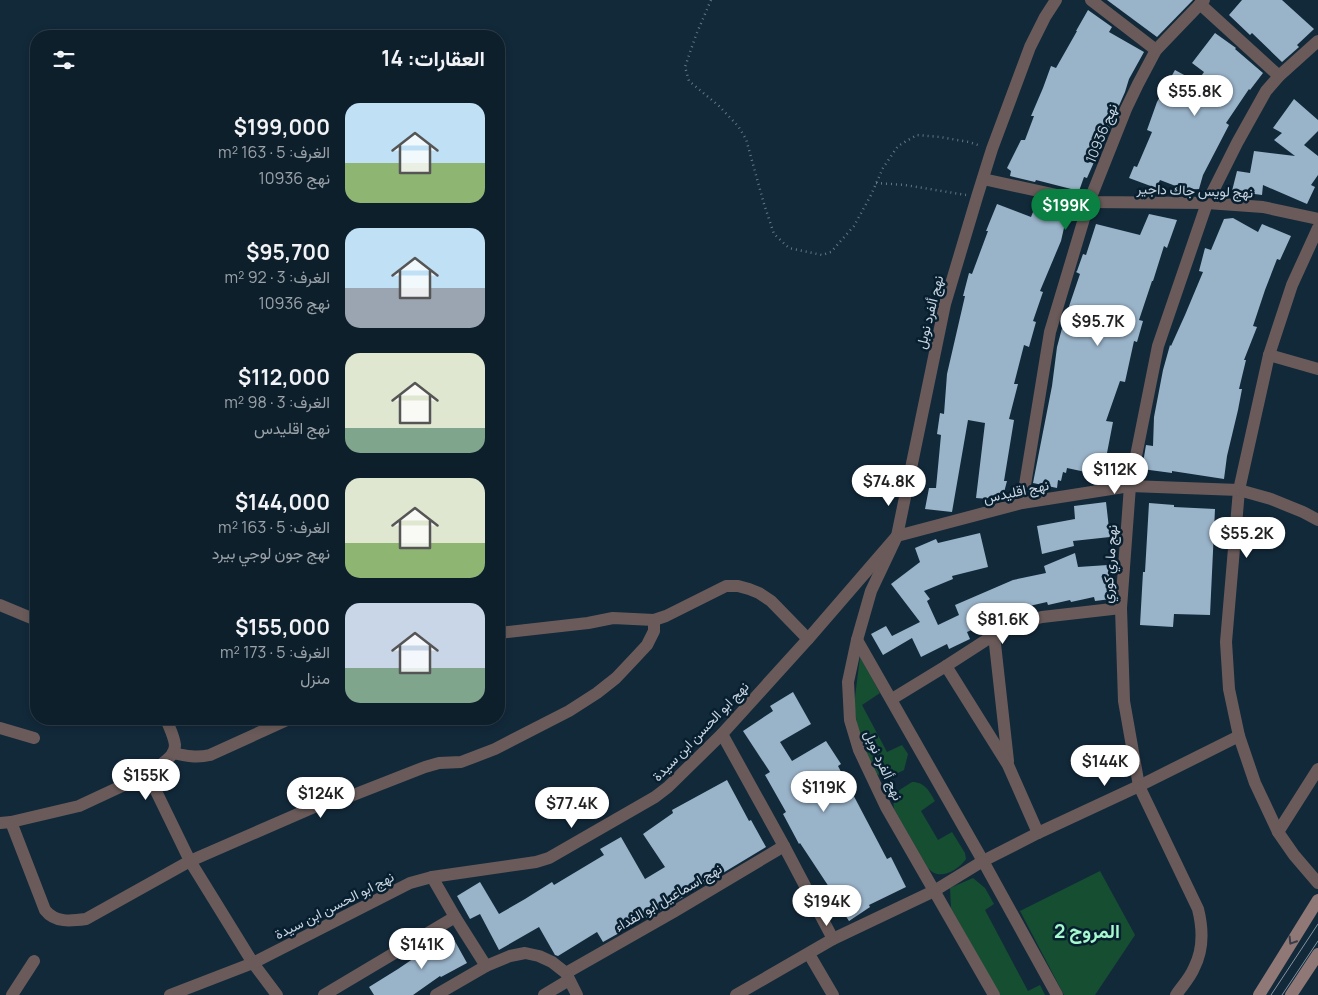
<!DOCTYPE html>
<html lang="ar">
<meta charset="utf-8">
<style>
:root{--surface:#0e1f2c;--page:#1c2c38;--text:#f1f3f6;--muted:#9ba2a9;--line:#2e3d48;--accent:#0b8043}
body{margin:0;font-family:Manrope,Vazirmatn,sans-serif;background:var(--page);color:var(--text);direction:rtl;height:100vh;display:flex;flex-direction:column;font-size:19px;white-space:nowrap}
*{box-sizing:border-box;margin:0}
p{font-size:16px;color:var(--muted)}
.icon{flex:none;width:28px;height:28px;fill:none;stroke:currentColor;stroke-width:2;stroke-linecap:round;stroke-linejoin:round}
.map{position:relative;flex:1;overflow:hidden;direction:ltr}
.panel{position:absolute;left:30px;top:30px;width:475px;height:695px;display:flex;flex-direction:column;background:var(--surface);border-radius:20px;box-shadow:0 2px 8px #0003,0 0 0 1px var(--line);direction:rtl}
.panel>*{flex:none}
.price{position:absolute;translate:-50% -42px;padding:0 11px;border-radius:18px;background:#fff;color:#222;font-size:16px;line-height:32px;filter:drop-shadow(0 1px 2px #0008)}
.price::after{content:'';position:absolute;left:50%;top:30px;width:15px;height:11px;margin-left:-8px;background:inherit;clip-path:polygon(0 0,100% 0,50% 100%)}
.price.selected{background:var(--accent);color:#fff}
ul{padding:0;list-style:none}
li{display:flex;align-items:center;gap:15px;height:125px;padding:0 20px}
li span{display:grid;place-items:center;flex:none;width:140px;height:100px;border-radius:15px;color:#555}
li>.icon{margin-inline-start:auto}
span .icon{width:60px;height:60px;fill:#fffc;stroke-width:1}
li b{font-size:21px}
h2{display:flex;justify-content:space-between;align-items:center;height:60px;padding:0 20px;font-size:21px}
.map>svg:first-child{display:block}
</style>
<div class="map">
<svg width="1318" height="995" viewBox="0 0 1318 995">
<rect width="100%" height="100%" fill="#12293a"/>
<!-- green -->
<g fill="#164e32">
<path d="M860,657L880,693L862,705L887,752L902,745L908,754L904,770L888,778L876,774L859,737L854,705Z"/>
<path d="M912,782C925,782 929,791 935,801L921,811L938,840L952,832L965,853L966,859C960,868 945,878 934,873C932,872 930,870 928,868L894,809C892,791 899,791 912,782Z"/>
<path d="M1100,871L1135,935L1095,995H1064L1020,911Z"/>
<path d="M973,878L985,888L994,904L985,910L1028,991L1040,985L1045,995H1000L951,908L950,888Z"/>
</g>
<!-- building -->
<g fill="#99b3c9">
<path d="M1107,0H1193L1157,37Z"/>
<path d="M1242,0H1282L1314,29L1297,45L1299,47L1282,62L1252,33L1250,35L1229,15Z"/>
<path d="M1088,10L1112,27L1109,32L1144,52L1129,79L1125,92L1087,178L1084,177L1079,191L1036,180L1035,182L1010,176L1011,171L1007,168L1021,140H1025L1034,116H1031L1043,88L1051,66L1056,68L1077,31H1076Z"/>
<path d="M1215,33L1236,48L1235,49L1263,73L1250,90L1249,89L1226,123L1229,125L1203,175L1199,189L1186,190L1160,180L1156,188L1129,178L1134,166L1137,167L1152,132L1147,130L1157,102L1175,70L1197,82L1204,72L1192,63Z"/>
<path d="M1294,99L1318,120V131L1304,145L1318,156V175L1311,185L1315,187L1307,204L1263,185L1262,195L1232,191L1237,171L1250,173L1254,151L1295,156L1274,140L1282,133L1273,128Z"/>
<path d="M997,204L1031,217L1033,212L1066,219L1061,241L1040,291L1043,292L1033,321L1036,322L1029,347L1024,345L1014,384H1018L1009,419L1014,420L1004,481H1007L1002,500L976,498L985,423L968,420L952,512L925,509L929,488H936L941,435L937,434L940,413L944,414L947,374L965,296H963L969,273L972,274L988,231H986Z"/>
<path d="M1149,214L1177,220L1167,248L1164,246L1153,281H1152L1139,320L1143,321L1137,342L1134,341L1125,382L1120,381L1106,421L1113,422L1107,453L1110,454L1104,476L1067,468L1066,473L1063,472L1061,481L1058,480L1057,488L1033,483L1052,386L1057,347L1064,321L1080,274L1076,272L1077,271L1083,254L1086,255L1096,224L1140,235Z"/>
<path d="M1233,218L1258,232L1262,224L1291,236L1280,260L1277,259L1265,290L1253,326L1257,327L1244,360H1246L1239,389H1242L1238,410L1227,456L1224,479L1172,471V473L1142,469L1146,445L1153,446L1154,417L1163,370L1170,345L1171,346L1185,315L1203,272L1199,271L1205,248L1211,250L1224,219Z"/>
<path d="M1106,502L1110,537L1073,541L1074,546L1042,554L1037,526L1075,519L1074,506Z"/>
<path d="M1149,503L1174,505V507L1215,509L1210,615L1174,614L1173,627L1140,625L1143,572H1145Z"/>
<path d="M980,533L988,567L952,576L953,579L924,591L930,599L927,601L938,625L959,615L955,605L1013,580L1046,573L1044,566L1075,553L1078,567L1108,565L1111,599L1095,601L1094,597L1071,602L1070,600L1048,605L1047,602L1007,611L1008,614L967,632L970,639L949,649L947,644L921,657L912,638L883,655L871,634L886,626L892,636L920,622L891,584L920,562L915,548L936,539L938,543Z"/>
<path d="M793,692L811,724L780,742L792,761L826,741L841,764L838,766L887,859L891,857L906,887L869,905L870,907L849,921L829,891L831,890L800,843L799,844L783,814L786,812L765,775L770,772L743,731L773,711L770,706Z"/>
<path d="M727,780L749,821L751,820L766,847L678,900L603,942L597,932L558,956L555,955L539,927L499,950L480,914L470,919L457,896L480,882L499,914L525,899L552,882L554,885L604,855L600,849L621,837L645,879L665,867L643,834L673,813L672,810Z"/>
<path d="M452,936L467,963L441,977L440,976L413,995H374L369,987L398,969L423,952Z"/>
</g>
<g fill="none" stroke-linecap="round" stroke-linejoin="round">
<!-- path -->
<g stroke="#647785" stroke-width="2.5" stroke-dasharray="1 4" stroke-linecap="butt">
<path d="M711,0L696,35L685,67L689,81L719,106L738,126L746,139L764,204L774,234L789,248L822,255L831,252L854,226L871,195L883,168L898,146L917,135L940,137L969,142L981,146"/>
<path d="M876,183L905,185L966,195"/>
</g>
<!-- street -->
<g stroke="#6a5b5a" stroke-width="12">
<path d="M1091,0L1156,50"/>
<path d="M1200,4L1279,76"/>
<path d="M983,179L1089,202L1207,203L1263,207L1318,219"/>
<path d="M1318,228L1292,285L1269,355L1239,490L1226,642L1229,689L1239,736L1255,783L1278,832L1294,855L1318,883"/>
<path d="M1269,355L1318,369"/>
<path d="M1022,503L1050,332L1089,202L1126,109L1138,84L1156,50L1204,0"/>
<path d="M0,605L36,620"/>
<path d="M499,633L588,623L613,618L654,620L666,616L726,586H738L749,589L759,593L771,601L808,639"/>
<path d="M994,635L1008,761"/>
<path d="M857,640L983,861L1057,995"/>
<path d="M946,666L1008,765L1038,833"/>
<path d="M892,699L946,666L994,635L1020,623L1042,617L1121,608"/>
<path d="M166,719C169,727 174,736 175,745C175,764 145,764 154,787L190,861L253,963L277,995"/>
<path d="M0,728L34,738"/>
<path d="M722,734L784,846L833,939"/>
<path d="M173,753C186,756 197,758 210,755L289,719"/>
<path d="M11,822L45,910C55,923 71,921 86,919L190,861L321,804L338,801L425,767L439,763L461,762L495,749L569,711L597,693L616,678L633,660L647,645L654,631V620"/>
<path d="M0,823L11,822L79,806L154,771"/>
<path d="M1278,832L1318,769"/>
<path d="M432,877L455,917L486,966"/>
<path d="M809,954L833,995"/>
<path d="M566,973L675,911L784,846"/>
<path d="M12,995L34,961"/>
<path d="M170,995L253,963L410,883L432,877L536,862L549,858L655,797L668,787L722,734L808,639L897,536L1022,503L1130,486L1239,490L1271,499L1303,512L1318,520"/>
<path d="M324,995L455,917"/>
<path d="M436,995L486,966L510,956L525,953L539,956L552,962L566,973L577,995"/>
<path d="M544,995L569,980"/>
<path d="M736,995L833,939L934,891L983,861L1038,833L1139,786L1239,736"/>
<path d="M994,995L886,807L859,750L850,720L848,682L857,640L871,591L897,536L945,304L977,197L992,149L1030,47L1045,17L1056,0"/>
<path d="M1176,995C1182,986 1190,978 1194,968C1204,949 1203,929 1198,909L1139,786L1124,701L1121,608L1130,486L1158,346L1207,203L1237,143L1266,91L1279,76L1318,41"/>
</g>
<!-- secondary -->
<g stroke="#907877" stroke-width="12">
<path d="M1259,995L1318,900"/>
<path d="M1291,995L1318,954"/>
</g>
<!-- tram -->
<g stroke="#8394a2" stroke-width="1">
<path d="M1271,995L1318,924"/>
<path d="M1282,995L1318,941"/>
</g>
</g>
<!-- one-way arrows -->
<defs><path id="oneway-chevron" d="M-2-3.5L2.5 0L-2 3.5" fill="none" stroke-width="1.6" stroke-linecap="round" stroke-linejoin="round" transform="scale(1.25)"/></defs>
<use stroke="#383e49" href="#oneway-chevron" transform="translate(1292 941) rotate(122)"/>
<g text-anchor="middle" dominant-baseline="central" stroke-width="5" stroke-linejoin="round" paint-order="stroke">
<!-- street labels -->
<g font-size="14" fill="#c7d4e0" stroke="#081f30">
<text transform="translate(1101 133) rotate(-68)">نهج 10936</text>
<text transform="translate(1195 190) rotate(2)">نهج لويس جاك داجير</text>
<text transform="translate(929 312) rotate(-76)">نهج ألفرد نوبل</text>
<text transform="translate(1016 491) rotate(-12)">نهج اقليدس</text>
<text transform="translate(1109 564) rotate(-86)">نهج ماري كوري</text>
<text transform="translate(700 731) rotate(-46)">نهج ابو الحسن ابن سيدة</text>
<text transform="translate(884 765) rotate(66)">نهج ألفرد نوبل</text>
<text transform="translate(668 897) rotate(-30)">نهج اسماعيل ابو الفداء</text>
<text transform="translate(334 905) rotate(-27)">نهج ابو الحسن ابن سيدة</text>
</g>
<!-- district labels -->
<g font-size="19" font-weight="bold" fill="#a6f8cd" stroke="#081f30">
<text x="1087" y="931">المروج 2</text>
</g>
</g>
</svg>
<b class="price" style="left:1195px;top:117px">$55.8K</b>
<b class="price selected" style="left:1066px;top:231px">$199K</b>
<b class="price" style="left:1098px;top:347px">$95.7K</b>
<b class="price" style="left:1115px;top:495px">$112K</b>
<b class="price" style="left:889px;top:507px">$74.8K</b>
<b class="price" style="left:1247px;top:559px">$55.2K</b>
<b class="price" style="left:1003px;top:645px">$81.6K</b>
<b class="price" style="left:1105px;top:787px">$144K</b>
<b class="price" style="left:146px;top:801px">$155K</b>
<b class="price" style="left:824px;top:813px">$119K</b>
<b class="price" style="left:321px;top:819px">$124K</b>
<b class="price" style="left:572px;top:829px">$77.4K</b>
<b class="price" style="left:827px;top:927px">$194K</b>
<b class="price" style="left:422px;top:970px">$141K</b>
<section class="panel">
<h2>العقارات: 14<svg class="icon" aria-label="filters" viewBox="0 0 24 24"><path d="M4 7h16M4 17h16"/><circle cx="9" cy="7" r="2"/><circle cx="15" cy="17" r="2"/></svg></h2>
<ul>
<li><span style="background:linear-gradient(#bfe0f5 60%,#8fb573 0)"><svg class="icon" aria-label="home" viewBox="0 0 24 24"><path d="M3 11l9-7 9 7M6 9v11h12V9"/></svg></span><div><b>$199,000</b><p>الغرف: 5 · 163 m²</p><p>نهج 10936</p></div></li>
<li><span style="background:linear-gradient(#bfe0f5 60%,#9aa5b1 0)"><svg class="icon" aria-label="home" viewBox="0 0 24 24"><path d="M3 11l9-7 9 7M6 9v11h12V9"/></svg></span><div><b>$95,700</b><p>الغرف: 3 · 92 m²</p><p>نهج 10936</p></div></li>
<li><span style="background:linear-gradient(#dfe7d0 75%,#7fa58c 0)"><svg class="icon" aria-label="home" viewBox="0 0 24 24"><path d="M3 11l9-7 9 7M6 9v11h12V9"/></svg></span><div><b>$112,000</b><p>الغرف: 3 · 98 m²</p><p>نهج اقليدس</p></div></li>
<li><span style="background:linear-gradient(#dfe7d0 65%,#8fb573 0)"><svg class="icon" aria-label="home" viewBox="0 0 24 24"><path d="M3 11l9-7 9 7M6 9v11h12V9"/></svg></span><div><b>$144,000</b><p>الغرف: 5 · 163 m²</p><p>نهج جون لوجي بيرد</p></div></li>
<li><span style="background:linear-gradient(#c9d6e8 65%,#7fa58c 0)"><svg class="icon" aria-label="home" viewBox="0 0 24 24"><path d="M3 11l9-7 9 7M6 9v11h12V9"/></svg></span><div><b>$155,000</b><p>الغرف: 5 · 173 m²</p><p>منزل</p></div></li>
</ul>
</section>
</div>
